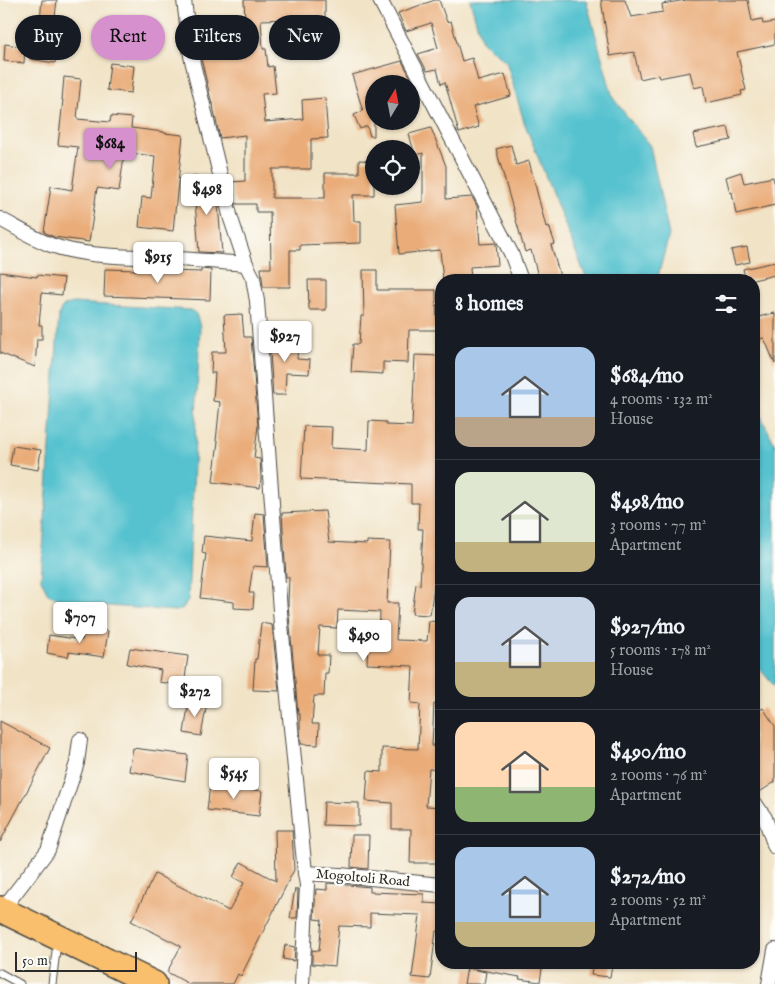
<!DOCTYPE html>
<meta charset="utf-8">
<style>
:root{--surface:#171b24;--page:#242831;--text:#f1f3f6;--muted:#9ea1a6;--line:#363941;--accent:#d690ce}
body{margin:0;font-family:"IM FELL English",serif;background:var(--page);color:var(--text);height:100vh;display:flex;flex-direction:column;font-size:19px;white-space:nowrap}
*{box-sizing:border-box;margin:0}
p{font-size:16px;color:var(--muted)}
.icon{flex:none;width:28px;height:28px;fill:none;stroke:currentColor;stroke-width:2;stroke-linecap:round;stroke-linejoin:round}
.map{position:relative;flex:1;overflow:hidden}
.side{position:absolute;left:435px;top:274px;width:325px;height:695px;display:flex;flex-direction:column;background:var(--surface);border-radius:20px;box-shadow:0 1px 4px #0004}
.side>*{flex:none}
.banner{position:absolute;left:15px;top:15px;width:345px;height:45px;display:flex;gap:10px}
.needle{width:32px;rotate:10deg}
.buttons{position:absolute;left:365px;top:75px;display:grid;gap:10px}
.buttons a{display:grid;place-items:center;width:55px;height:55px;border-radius:50%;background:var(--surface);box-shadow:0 1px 4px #0004;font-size:25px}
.scale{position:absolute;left:15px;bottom:12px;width:122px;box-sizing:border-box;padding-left:5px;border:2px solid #2b2b2b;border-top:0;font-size:14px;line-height:18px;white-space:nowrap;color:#2b2b2b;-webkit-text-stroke:4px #fdfcf7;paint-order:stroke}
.price{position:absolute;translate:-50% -42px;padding:0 11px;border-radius:5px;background:#fff;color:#222;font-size:16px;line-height:32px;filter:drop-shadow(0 1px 2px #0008)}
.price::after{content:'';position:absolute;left:50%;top:30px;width:15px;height:11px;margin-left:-8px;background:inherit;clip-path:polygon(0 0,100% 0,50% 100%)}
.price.selected{background:var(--accent);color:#111}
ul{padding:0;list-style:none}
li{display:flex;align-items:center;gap:15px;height:125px;padding:0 20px}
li+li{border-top:1px solid var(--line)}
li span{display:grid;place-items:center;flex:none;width:140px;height:100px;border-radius:15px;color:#555}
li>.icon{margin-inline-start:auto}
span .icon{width:60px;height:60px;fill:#fffc;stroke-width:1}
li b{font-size:21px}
h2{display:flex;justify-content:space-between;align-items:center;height:60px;padding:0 20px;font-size:21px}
.pill{padding:0 18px;border-radius:22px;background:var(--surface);box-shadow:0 1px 4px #0004;font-size:18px;line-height:45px}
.pill.selected{background:var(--accent);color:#111}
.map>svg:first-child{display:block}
</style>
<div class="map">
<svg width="775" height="984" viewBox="0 0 775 984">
<rect width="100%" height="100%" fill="#fdfcf7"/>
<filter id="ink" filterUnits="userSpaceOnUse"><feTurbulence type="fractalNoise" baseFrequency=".02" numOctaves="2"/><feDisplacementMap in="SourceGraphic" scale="10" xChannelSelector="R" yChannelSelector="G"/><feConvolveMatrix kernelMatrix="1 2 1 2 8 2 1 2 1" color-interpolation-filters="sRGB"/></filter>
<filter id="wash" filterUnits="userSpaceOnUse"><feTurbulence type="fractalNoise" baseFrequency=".0096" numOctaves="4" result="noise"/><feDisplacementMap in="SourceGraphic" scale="20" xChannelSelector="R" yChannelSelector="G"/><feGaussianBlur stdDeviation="1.12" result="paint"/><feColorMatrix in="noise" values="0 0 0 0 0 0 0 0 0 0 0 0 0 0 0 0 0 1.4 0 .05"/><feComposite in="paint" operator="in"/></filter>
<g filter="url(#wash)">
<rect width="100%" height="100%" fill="#f1e3c6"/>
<!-- water -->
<g fill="#56c2cf" stroke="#40767d">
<path d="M470,0H586L613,98L650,146L669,235L657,280H587L524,122L506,61L482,42Z"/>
<path d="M73,303L192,310L196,314L200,326L188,601L182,609L176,611L68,603L48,594L41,579L59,314C61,306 66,305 73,303Z"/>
<path d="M754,402L775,445V687L754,662Z"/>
</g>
<g id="blocks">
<!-- building -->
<g fill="#eaad7a">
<path d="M42,0H57L52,42L58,43L55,63L30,59L33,39L38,40Z"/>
<path d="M244,0H325V18L261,20L263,49H266L268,67L273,66L276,93L262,94L265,122L303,119L302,100L325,98L328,138L311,139V169H272V198H325V173H359V160L374,161V195H353L354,221H361V243L300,245V250H290V287H263L261,268H271L270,212H256V204H236L231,182L245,181V135L220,138L214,111L213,103L212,104L200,54L196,25L245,21Z"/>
<path d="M435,0H439L447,22L451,21L462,61L472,58L478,81L505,74L511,96L473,107L479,127L459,133L445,82L441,84L437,69L427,71L418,54L438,48L431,23L406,31L398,13Z"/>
<path d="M601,0H625L631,17L663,12L662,4L686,0H748L752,21L762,19L763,24L775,22V44L737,52L746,90L741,91L742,95L706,103L703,86L694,88L690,72L659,78L658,75L640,79L634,52L610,56Z"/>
<path d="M5,44L25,47L24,63L4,61Z"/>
<path d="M402,61L411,78L390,84H374V136H370L367,126L360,129L354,115L363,111L352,75Z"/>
<path d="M110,63L134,66L131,93L107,90Z"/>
<path d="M64,77L81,79L77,119L110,122L111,116L132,118L131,128L164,132V133L183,135L173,231L139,227L142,197L151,198L155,156L128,153L127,157H124L119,191L97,188L89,242L54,237L44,232L51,186L72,190L78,147L58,145L63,100H62Z"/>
<path d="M728,127L731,140L696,147L693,134Z"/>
<path d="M431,128L446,166V199L472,197L477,206L480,244L496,243V244L498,265L470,267L471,280H443L440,250L399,254L395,205L423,202V153L415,155L409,134Z"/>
<path d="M511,145L516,165L529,161L546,227L549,226L555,244L551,245L561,280H539L531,250L525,252L496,149Z"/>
<path d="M741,172L744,183L773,177L775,186V205L736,214L732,192L730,193L726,177Z"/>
<path d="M193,176L210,178V182H213L218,204L222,253L199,252Z"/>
<path d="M747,247L750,262L735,265L731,250Z"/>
<path d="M775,262V275L753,280H746L743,269Z"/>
<path d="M105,269L201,272V269L211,270L210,300L104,296Z"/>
<path d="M363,270H377V290H436L437,330H409L408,363L383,362V374L351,372L353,344H359L361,316H364Z"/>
<path d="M0,272L37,277V275L64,278L62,295L42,293L39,325H42V339H37L35,367L0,353Z"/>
<path d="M308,280H326V310H309Z"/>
<path d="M775,313V364L764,338L754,340V318Z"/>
<path d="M242,314L244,337H251L258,426L254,458L260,459L261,478L260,488L213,482L218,441H216L220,402L213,401L215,373H211L212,352H226L224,315Z"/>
<path d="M269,338L298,339L297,359L310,360L309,374L286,373L285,395H273Z"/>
<path d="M415,355L441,356L438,419H441V587L434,586L430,615L412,614L416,584L420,585L423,529H418L419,503H411V484L301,479L304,426L332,427L331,448L368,450L369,421L386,422V425L412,426Z"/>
<path d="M13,446L41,450L38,470L10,465Z"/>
<path d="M325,511L329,542L367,544V541L390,542L387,603H398L396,640L427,641L429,621L441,622V666L439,705L434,704L432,746L441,747V770L429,769L426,806L441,807V863H410L411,829H392V803L366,801L368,771L382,772V748L418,749L420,704L411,703L413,666L367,664L368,639H379L380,612L338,610L337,628L320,627L318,655H329L328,673H325L324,696H314L312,724H319L318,745L301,744L300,725V714H298L288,604L289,577H286L282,513Z"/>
<path d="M255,513L264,514L268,567L253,566L249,593H254L253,609L234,608V602L200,598L206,554L202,553L204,536L252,541Z"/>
<path d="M261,623L272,625L279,691L253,690L255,659H257Z"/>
<path d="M84,627L108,631L104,657L69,652L68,657L47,653L49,635L82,640Z"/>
<path d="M130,648L188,656L184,686L159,682L161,670L127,664Z"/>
<path d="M189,700L207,703L201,736L184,733Z"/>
<path d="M763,708L775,726V782L758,793L754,786V714Z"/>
<path d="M0,721L50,748L0,842Z"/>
<path d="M133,748L188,755L185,781L129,771Z"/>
<path d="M210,785L262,791L259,816L207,810Z"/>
<path d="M324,802L359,803V826L323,825Z"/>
<path d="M275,830H292L294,870L241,976L238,974L233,984H189L167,972L181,946L131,921L155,874L229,911L244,883L233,877L241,862L276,881Z"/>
<path d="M352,835H369L368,869L351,867Z"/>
<path d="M327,883L370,887V892L424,894V903L441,904V931H436L430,979L412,977L420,915L370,913V927L339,926L335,966L312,964V950L319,951L322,920L314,919L316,889L327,890Z"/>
<path d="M295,889H298L297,918H290Z"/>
<path d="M285,945L295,947L294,961L283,959Z"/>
<path d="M476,962H543L540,982L519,979L520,977L475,969Z"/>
<path d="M593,962L612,965L610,977L591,975Z"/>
<path d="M467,968L486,972L484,984H464Z"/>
</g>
</g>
</g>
<g filter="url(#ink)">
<use href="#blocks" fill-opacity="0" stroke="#494742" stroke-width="1"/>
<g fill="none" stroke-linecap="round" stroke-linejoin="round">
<defs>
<g id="lane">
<path d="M0,973L20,984"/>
<path d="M52,984L57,943"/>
</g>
<g id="street">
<path d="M184,0L191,56L231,219L246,264L253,278L257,301L281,624L305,873"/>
<path d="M380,0L511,253L521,280"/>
<path d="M0,219C17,228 33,238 51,245C85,257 123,256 158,258C188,259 217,262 246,264"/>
<path d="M754,802L765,818L775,847"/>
<path d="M2,910L48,850L77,763L80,740"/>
<path d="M302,984L307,885L305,873L340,875L441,885"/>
<path d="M769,984L775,950"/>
</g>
<path id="highway" d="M0,909L154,984"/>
</defs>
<!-- lane casing -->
<use href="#lane" stroke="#494742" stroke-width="9"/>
<!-- street casing -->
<use href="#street" stroke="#494742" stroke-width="16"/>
<!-- highway casing -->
<use href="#highway" stroke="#494742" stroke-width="28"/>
<!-- lane -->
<use href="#lane" stroke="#fff" stroke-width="7"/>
<!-- street -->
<use href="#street" stroke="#fff" stroke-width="14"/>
<!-- highway -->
<use href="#highway" stroke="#f9bf6d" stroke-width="25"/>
</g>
</g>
<g text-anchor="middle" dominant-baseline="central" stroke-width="5" stroke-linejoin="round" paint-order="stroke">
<!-- street labels -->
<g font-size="14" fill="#2b2b2b" stroke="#fdfcf7">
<text transform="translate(363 878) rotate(5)">Mogoltoli Road</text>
</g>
</g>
</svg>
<div class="buttons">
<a><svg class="needle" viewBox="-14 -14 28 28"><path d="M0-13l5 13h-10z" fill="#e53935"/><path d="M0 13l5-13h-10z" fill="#9ea1a6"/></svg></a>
<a><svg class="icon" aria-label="locate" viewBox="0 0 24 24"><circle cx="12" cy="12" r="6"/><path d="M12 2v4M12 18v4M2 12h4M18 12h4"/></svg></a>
</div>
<div class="scale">50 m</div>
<b class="price selected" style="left:110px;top:170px">$684</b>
<b class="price" style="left:207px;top:216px">$498</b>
<b class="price" style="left:158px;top:284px">$915</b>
<b class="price" style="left:285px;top:363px">$927</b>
<b class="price" style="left:80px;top:644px">$707</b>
<b class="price" style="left:364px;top:662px">$490</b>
<b class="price" style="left:195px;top:718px">$272</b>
<b class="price" style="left:234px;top:800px">$545</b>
<div class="banner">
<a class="pill">Buy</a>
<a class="pill selected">Rent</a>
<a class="pill">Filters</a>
<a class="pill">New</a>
</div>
<section class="side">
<h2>8 homes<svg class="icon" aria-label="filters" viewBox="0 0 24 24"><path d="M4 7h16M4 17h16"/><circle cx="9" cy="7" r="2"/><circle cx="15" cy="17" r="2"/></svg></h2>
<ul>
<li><span style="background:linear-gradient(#a9c7e8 70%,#b9a48a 0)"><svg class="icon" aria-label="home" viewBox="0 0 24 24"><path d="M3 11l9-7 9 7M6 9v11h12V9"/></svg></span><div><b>$684/mo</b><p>4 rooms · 132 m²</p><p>House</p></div></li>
<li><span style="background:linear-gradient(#dfe7d0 70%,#c2b280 0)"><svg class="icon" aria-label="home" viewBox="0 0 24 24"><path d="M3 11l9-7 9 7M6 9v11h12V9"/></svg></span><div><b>$498/mo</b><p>3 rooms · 77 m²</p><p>Apartment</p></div></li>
<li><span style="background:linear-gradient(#c9d6e8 65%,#c2b280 0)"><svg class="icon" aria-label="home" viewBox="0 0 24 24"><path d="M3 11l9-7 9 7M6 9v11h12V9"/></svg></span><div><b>$927/mo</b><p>5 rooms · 178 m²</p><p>House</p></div></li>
<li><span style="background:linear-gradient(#ffd9b3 65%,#8fb573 0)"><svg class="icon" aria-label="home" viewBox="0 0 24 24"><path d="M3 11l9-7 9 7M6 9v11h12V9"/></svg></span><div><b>$490/mo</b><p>2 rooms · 76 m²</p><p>Apartment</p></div></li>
<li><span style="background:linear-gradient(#a9c7e8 75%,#c2b280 0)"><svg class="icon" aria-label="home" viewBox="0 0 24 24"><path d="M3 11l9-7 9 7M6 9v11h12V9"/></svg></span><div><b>$272/mo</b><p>2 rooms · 52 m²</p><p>Apartment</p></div></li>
</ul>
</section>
</div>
